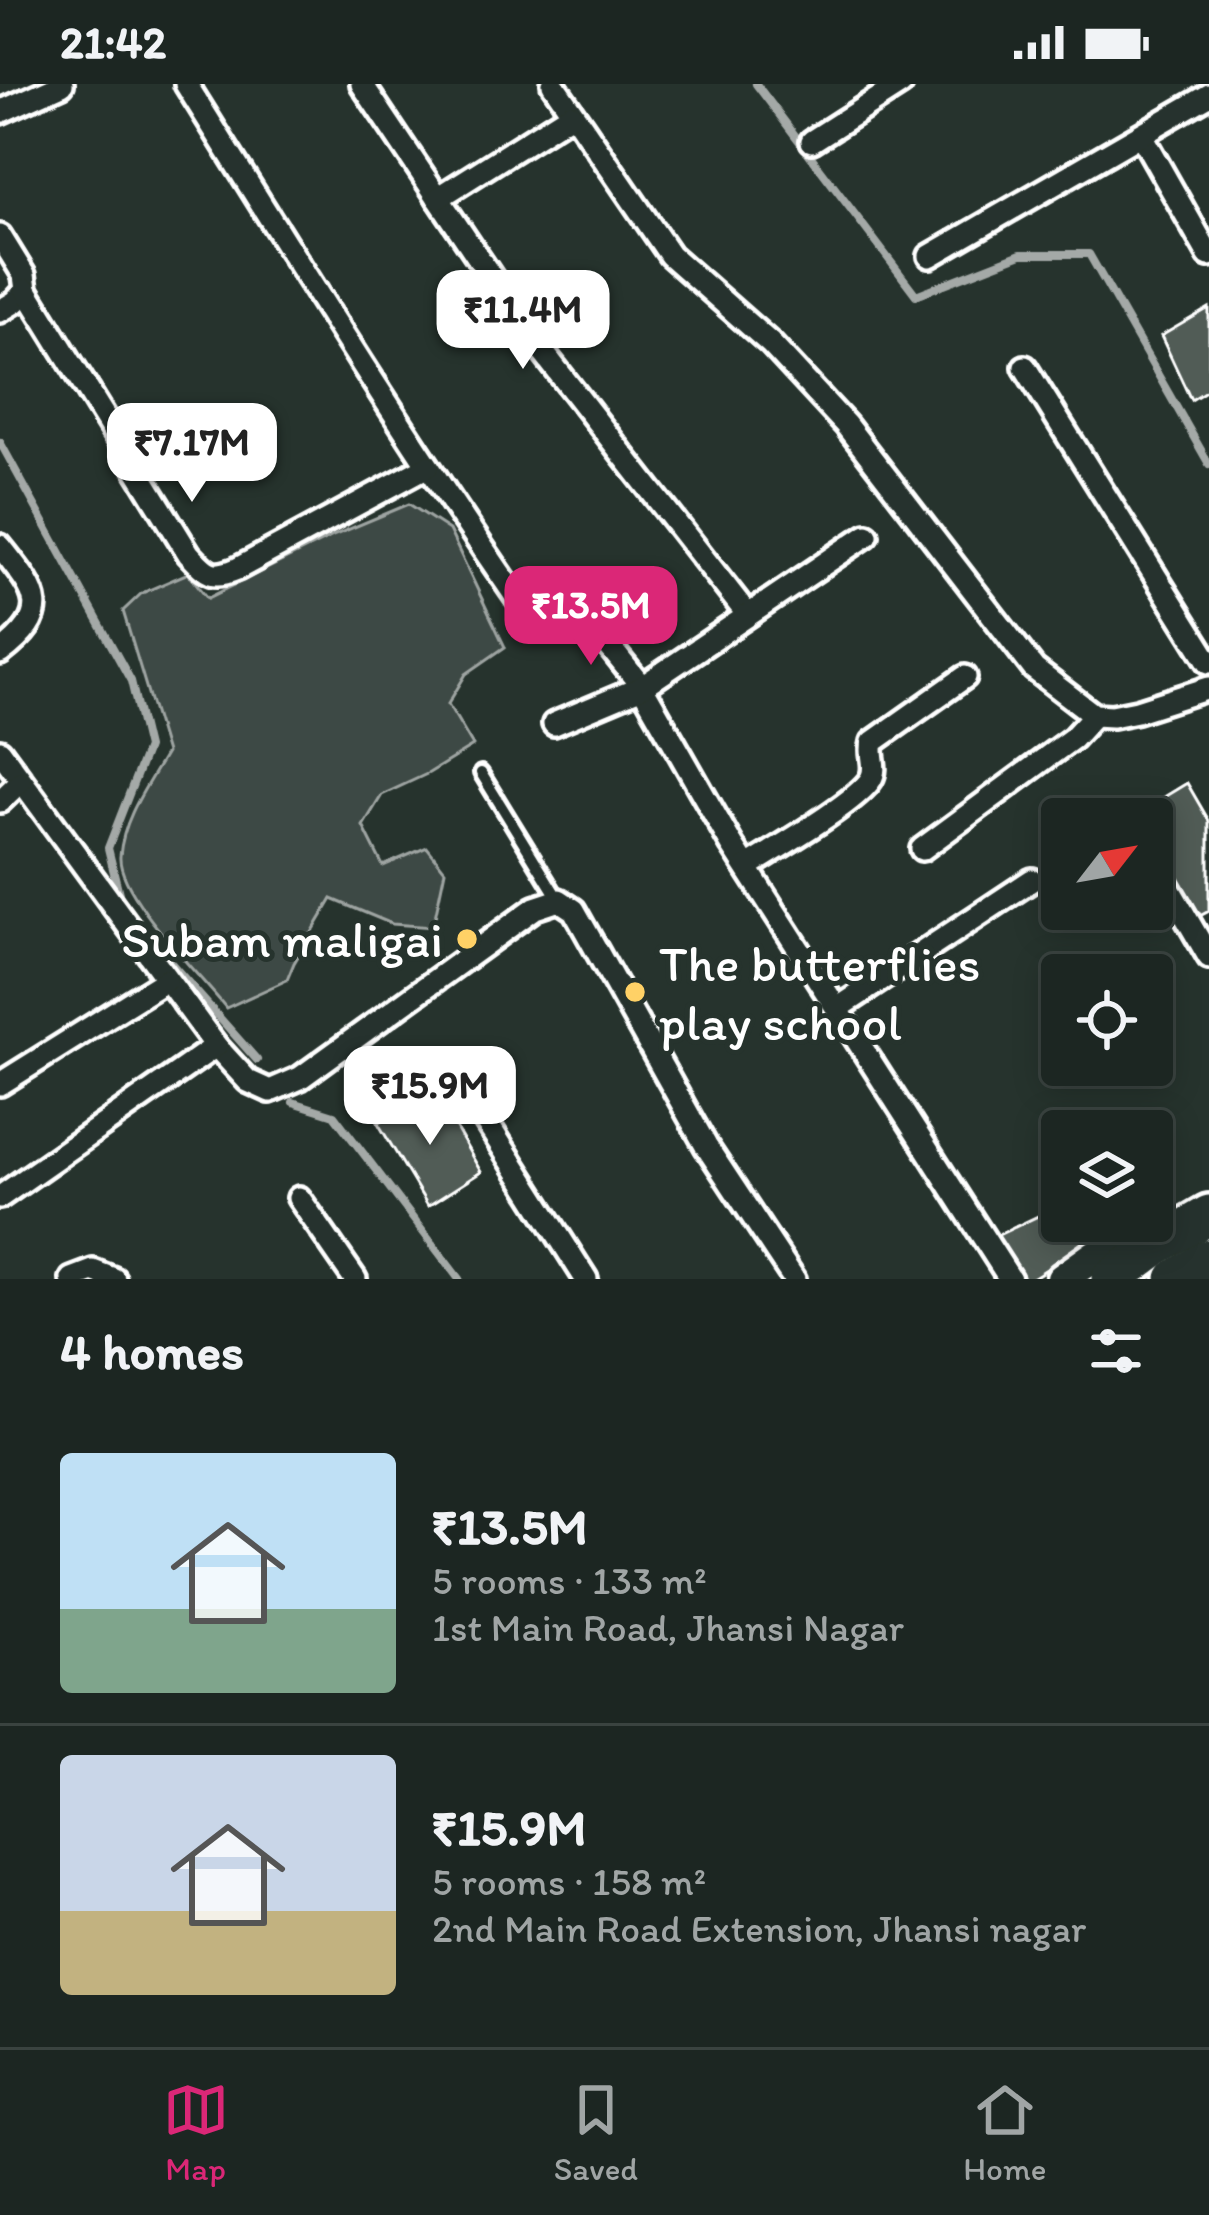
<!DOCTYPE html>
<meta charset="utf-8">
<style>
:root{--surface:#1c2622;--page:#252e2a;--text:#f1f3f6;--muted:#a0a5a5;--line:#3a4340;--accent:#db2777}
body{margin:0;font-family:Itim,sans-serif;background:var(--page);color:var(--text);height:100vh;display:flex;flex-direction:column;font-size:45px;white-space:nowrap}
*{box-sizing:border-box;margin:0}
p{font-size:39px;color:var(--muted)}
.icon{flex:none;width:66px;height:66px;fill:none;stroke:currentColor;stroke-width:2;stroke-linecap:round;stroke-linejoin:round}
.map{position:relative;height:1195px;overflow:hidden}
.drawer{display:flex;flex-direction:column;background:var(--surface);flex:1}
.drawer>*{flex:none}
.needle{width:78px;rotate:59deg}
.buttons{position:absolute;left:1041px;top:714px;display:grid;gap:24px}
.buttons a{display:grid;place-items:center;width:132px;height:132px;border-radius:12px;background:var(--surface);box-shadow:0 6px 30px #0003,0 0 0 3px var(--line);font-size:60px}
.price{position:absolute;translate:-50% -102px;padding:0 27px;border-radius:24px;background:#fff;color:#222;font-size:39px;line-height:78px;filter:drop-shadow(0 3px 6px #0008)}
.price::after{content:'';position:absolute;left:50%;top:72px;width:36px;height:27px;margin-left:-18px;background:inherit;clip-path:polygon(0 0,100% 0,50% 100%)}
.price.on{background:var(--accent);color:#fff}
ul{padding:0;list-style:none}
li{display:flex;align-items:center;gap:36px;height:300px;padding:0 60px}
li+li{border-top:3px solid var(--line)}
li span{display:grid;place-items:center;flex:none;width:336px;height:240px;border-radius:12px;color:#555}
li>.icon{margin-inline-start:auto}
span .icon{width:144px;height:144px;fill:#fffc;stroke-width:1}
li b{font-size:51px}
h2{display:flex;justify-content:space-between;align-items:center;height:144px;padding:0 60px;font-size:51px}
.status{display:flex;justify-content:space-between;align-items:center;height:84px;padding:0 60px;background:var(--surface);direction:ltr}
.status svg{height:33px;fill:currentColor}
.tabs{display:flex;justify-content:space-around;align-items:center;height:168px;border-top:3px solid var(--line);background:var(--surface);font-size:33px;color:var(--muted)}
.tabs a{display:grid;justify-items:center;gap:6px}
.tabs .on{color:var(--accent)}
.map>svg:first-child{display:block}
</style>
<div class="status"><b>21:42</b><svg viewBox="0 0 49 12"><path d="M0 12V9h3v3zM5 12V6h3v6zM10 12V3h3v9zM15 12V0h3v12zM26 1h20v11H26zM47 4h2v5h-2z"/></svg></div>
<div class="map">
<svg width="1209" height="1195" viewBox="0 0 1209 1195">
<rect width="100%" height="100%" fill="#26332d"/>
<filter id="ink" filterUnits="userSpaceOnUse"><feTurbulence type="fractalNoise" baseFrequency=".00833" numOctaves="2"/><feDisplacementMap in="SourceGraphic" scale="24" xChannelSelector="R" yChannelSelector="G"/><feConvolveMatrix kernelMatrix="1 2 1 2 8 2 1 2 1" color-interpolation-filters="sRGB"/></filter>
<g filter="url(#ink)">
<!-- green -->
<path fill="#3e4944" stroke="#9ea4a2" stroke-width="3" d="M409,420L449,446L505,563L466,590L448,620L473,662L429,689L382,711L363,742L383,782L427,763L445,786L433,843L392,840L332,815L294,879L287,896L226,924C201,892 117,810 120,772C123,734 147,702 166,669L123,527L142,509L188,489L208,514L335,451Z"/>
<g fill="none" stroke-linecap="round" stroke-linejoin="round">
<!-- stream -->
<g stroke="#a4a9a7" stroke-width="8">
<path d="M756,0L916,211L1021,170H1089L1209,380"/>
<path d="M0,358L131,597L147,664L108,764L122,822"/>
<path d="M147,852L257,976"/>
<path d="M293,1018L334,1031L459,1195"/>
</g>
</g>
<!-- building -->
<g fill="#515c57" stroke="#fff" stroke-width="3">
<path d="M1209,224V305L1191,316L1161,252Z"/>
<path d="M1187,699L1209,737V827L1194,835L1152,765V735H1128Z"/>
<path d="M434,1006L481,1088L428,1122L378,1039Z"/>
<path d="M1061,1121L1062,1137H1070L1084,1161L1031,1195H1018L992,1154Z"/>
</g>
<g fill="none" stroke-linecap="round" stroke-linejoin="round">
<defs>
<path id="lane" d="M481,689L559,816"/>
<g id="street">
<path d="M186,0C296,176 405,352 523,523L536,534L566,520L581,527L642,603L732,761L1010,1195"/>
<path d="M362,0L532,254L747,530"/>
<path d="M553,0L670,171L771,260L846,341L1034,585L1094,631L1112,632L1137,627L1209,604"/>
<path d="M0,28L62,0"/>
<path d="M1141,51L1209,171"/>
<path d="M812,57L901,0"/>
<path d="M438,114L571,30"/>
<path d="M0,152L24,191L26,206L15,218L0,227"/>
<path d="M930,172L1209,11"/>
<path d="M26,206L189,470C207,489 211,496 237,485L428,382"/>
<path d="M1025,283L1209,578"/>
<path d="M0,462C37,509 55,527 0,569"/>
<path d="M554,640L642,603L867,451"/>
<path d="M0,667L216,962L248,997L270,1007L300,994L535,824L559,816L574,826L706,1062L794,1195"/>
<path d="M0,717L20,698"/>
<path d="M922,765L1073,654L1094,631"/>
<path d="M1152,775L1209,873"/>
<path d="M747,783C774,766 857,718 871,695C878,682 869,672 873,658L965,593"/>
<path d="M837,925L1032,796"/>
<path d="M0,1000L166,896"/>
<path d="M480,1028L586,1195"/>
<path d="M0,1113L216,962"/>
<path d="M299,1114L355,1195"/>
<path d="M72,1195L93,1187L114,1195"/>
</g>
<path id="secondary" d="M1062,1195L1128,1148L1139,1145L1182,1146"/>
<g id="highway">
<path d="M1111,1195L1154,1163L1209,1131"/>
<path d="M1176,1195L1209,1175"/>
</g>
</defs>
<!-- lane casing -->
<use href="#lane" stroke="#fff" stroke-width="20"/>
<!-- street casing -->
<use href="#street" stroke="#fff" stroke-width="30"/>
<!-- secondary casing -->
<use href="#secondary" stroke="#fff" stroke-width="39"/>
<!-- highway casing -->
<use href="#highway" stroke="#fff" stroke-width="48"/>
<!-- lane -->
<use href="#lane" stroke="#26332d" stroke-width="10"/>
<!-- street -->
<use href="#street" stroke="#26332d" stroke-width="21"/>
<!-- secondary -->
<use href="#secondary" stroke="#26332d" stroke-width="30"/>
<!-- highway -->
<use href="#highway" stroke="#26332d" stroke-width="39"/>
</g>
</g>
<!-- markers -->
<g fill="#ffd166" stroke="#26332d" stroke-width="4.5">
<circle cx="467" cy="855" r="12"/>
<circle cx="635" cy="908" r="12"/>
</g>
<g text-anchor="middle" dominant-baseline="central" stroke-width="10" stroke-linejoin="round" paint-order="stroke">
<!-- poi labels -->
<g font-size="51" fill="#fff" stroke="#26332d" text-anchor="end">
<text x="443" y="855">Subam maligai</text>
<text x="659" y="879" text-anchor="start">The butterflies<tspan x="659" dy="59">play school</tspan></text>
</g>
</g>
</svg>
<div class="buttons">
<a><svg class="needle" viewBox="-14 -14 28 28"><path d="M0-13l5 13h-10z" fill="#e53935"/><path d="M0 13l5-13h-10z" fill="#a0a5a5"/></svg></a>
<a><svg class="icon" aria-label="locate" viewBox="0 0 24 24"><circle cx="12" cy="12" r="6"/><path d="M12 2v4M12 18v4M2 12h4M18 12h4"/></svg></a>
<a><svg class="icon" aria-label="layers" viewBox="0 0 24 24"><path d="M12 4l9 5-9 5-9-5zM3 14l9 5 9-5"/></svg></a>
</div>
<b class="price" style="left:523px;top:288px">₹11.4M</b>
<b class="price" style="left:192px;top:421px">₹7.17M</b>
<b class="price on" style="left:591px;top:584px">₹13.5M</b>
<b class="price" style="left:430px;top:1064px">₹15.9M</b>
</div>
<section class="drawer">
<h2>4 homes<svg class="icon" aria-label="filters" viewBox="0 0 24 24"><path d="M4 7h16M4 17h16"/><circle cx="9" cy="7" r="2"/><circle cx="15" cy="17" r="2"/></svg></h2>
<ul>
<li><span style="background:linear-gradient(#bfe0f5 65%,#7fa58c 0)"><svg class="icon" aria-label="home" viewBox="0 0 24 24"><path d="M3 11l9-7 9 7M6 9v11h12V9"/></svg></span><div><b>₹13.5M</b><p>5 rooms · 133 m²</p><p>1st Main Road, Jhansi Nagar</p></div></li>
<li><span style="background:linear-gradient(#c9d6e8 65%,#c2b280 0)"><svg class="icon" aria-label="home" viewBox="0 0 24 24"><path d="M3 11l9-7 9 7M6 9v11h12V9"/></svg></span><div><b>₹15.9M</b><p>5 rooms · 158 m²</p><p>2nd Main Road Extension, Jhansi nagar</p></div></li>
</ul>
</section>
<nav class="tabs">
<a class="on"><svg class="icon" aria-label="map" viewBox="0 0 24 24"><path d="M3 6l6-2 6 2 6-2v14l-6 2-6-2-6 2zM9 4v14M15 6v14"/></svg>Map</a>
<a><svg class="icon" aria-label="saved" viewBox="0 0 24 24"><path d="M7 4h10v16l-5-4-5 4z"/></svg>Saved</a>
<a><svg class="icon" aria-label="home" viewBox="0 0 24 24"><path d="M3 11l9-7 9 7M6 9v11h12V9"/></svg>Home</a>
</nav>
